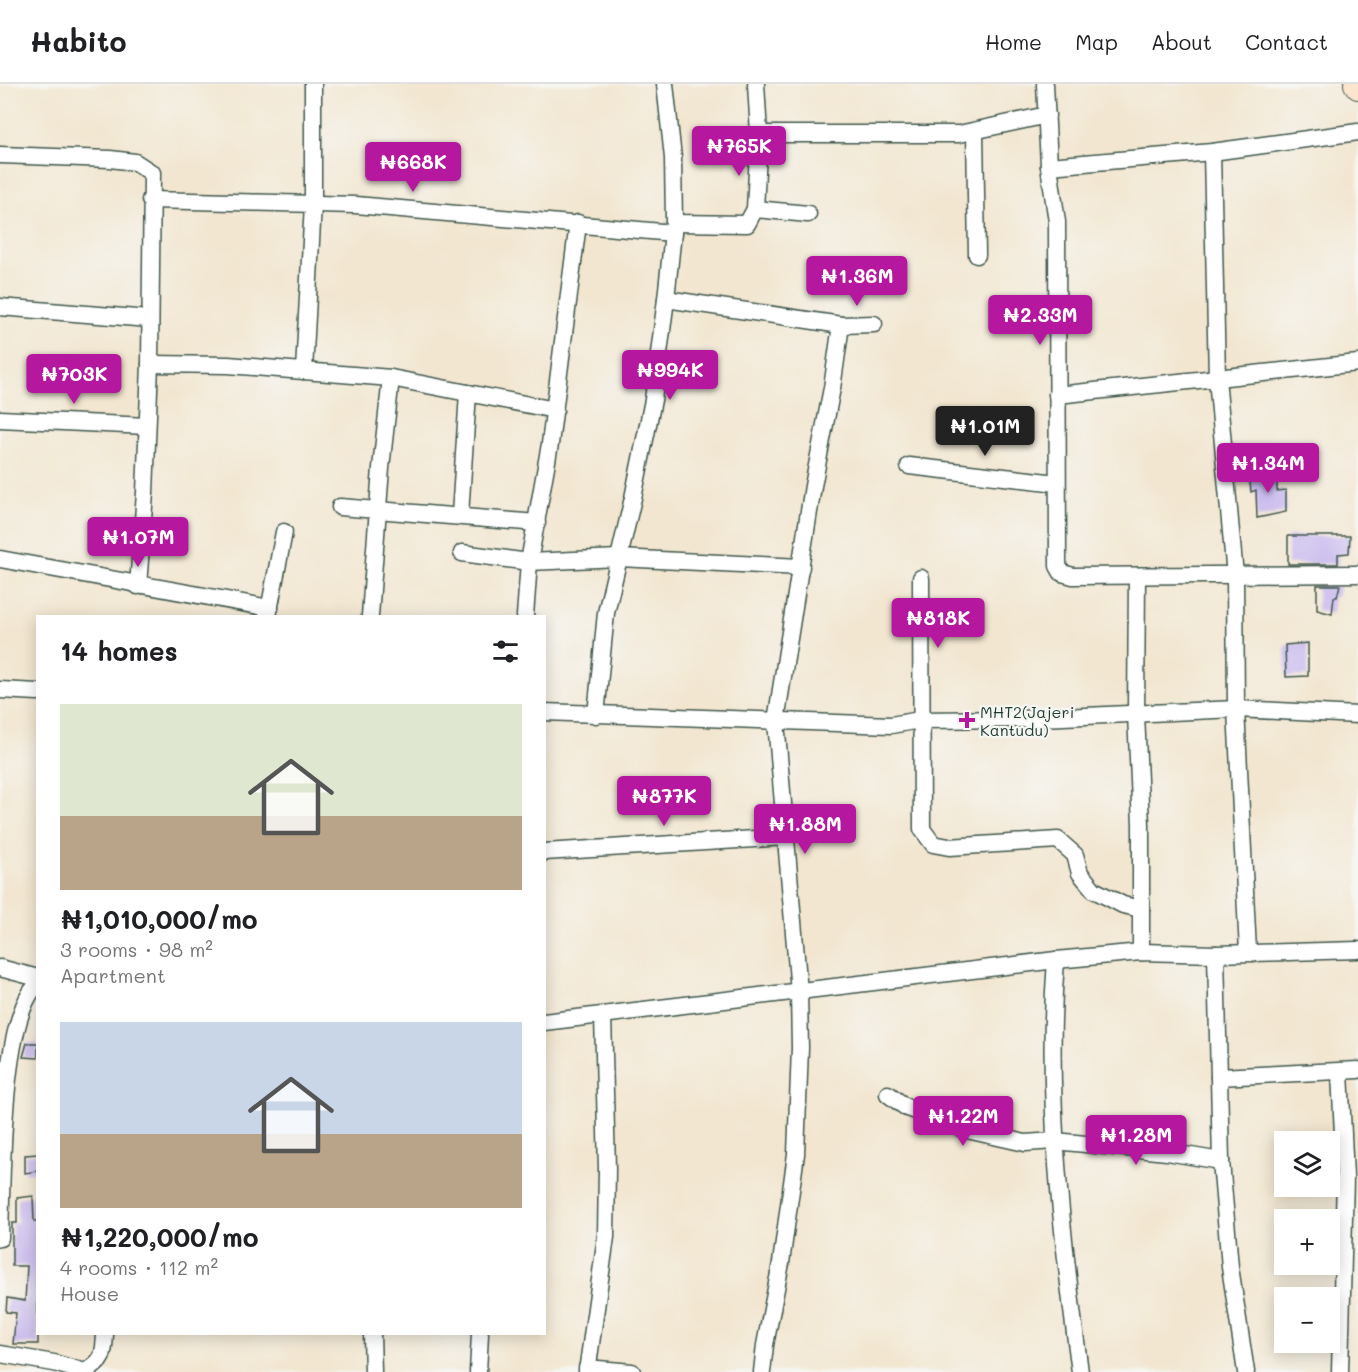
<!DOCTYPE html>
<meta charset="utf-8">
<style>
:root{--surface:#fff;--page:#f6f6f6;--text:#202124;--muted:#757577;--line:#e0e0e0;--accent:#b5179e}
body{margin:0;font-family:Mali,sans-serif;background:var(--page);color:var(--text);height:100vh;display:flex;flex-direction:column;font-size:22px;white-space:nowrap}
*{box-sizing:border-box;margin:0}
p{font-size:20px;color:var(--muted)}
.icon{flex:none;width:33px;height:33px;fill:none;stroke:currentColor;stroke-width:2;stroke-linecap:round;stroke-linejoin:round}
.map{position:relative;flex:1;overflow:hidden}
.sheet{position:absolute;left:36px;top:531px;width:510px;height:720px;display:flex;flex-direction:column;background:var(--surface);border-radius:0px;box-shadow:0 3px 15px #0003}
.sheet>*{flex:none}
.controls{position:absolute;left:1274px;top:1047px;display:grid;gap:12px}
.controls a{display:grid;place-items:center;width:66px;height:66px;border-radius:0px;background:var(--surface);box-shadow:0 3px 15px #0003;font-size:30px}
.price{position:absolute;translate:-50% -51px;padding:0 14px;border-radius:6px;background:var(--accent);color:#fff;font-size:20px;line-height:39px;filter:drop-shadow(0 2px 3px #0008)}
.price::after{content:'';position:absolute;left:50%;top:36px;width:18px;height:14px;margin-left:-9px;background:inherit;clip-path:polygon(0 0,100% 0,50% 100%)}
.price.on{background:#222;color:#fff}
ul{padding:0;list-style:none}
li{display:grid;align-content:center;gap:12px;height:318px;padding:0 24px}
li span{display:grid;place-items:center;height:186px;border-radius:0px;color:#555}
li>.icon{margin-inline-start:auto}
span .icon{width:108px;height:108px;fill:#fffc;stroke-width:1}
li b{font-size:26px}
h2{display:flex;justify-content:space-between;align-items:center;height:72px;padding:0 24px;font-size:26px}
header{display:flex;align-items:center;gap:36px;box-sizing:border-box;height:84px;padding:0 30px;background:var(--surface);border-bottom:2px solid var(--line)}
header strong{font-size:28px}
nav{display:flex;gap:33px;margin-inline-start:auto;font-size:21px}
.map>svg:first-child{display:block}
</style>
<header>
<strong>Habito</strong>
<nav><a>Home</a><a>Map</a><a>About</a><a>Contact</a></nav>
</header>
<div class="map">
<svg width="1358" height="1288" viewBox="0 0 1358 1288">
<rect width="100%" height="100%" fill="#f6f6f2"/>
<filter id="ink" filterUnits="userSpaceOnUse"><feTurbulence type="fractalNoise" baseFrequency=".0167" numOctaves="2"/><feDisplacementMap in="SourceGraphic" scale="12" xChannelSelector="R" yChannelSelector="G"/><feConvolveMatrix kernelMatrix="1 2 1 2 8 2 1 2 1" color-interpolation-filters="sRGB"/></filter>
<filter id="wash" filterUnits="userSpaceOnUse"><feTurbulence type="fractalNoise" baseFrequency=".008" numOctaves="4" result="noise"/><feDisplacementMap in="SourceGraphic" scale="24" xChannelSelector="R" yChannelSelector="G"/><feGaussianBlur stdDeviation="1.35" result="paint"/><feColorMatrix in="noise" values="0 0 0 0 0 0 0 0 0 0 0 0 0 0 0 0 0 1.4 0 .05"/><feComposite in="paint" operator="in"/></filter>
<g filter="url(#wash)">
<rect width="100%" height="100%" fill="#f2e6d0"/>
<g id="blocks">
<!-- building -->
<g fill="#c5b5ee">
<path d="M1249,389H1277V407L1286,406V428L1257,434L1256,406L1251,408Z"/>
<path d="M1288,452H1350L1349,469L1338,470V480H1288Z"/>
<path d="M1317,501H1340L1337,513H1334L1332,530L1317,526Z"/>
<path d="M1308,559V592L1286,593L1285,561Z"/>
<path d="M27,959H38V974L23,973Z"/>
<path d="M38,1070V1087L25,1089V1071Z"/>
<path d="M33,1112L34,1137H38V1260H13L16,1229L6,1228L7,1214L25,1217L27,1182H12V1139H17V1114Z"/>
</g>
</g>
</g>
<g filter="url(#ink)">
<use href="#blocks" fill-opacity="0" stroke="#3f564b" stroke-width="1.5"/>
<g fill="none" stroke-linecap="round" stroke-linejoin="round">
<defs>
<g id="street">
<path d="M1045,0L1049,82L1057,138L1058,482L1062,489L1073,492L1358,490"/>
<path d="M975,48L977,171"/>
<path d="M759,50H959L1047,31"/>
<path d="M1212,68L1217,294L1235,492L1236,625L1248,868"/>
<path d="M0,71L110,75L135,78L152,89L150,280L145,409L138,502"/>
<path d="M1049,82L1212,68L1358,48"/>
<path d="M150,116L356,121L673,149"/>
<path d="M755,125L808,130"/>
<path d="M674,139L747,140L755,125L759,50L756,0"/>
<path d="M666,215L841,241L874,240"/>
<path d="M0,223L149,235"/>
<path d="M150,280L228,281L391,294L555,326"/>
<path d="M304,287L313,120V0"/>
<path d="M1057,311L1358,279"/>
<path d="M0,335L147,342"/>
<path d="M909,382L1057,399"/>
<path d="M340,423L537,439"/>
<path d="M460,431L468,309"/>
<path d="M462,469L529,478L619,474L801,483"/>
<path d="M0,475L270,524"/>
<path d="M1137,492L1136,630L1141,741V868"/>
<path d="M921,494L922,745L933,760L949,763L1058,756L1075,771L1080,789L1094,806L1123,821L1141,825"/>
<path d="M268,532L284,448"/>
<path d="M370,532L381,384L391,294"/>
<path d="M525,532L529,478L550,360L578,139"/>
<path d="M0,606L38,608"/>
<path d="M544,628L891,641L920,636L1020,635L1236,625L1358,631"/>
<path d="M596,631L606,529L633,414L653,316L666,215L674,139L673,74L665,0"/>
<path d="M544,768L786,753"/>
<path d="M1216,870L1221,1077L1230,1183L1246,1288"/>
<path d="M1056,876C1045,1013 1062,1152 1080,1288"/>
<path d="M0,884L38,894"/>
<path d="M544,938L1056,876L1141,868L1216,870L1358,866"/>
<path d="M1219,993L1358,986"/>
<path d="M888,1010L907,1024L967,1046L1025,1059L1055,1057L1167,1068L1221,1077"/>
<path d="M0,1154C2,1101 0,933 38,900"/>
<path d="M372,1250L373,1288"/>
<path d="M0,1270L54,1279L85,1288C104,1277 104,1270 105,1250"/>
<path d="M587,1284L632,1288"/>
<path d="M478,1288L480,1250"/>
<path d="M587,1288L606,1153L607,1085L603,932"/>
<path d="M762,1288L765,1261L781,1179L796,1070L800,964L799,908L776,637L813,402L832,304L841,241"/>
<path d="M1340,1288L1345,1093L1340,988"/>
</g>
<path id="secondary" d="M1356,0L1358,3"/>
</defs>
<!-- street casing -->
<use href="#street" stroke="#3f564b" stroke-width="19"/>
<!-- secondary casing -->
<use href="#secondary" stroke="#3f564b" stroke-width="26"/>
<!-- street -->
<use href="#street" stroke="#fff" stroke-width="16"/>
<!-- secondary -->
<use href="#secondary" stroke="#fbe5cf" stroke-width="24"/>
</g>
</g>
<!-- markers -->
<path fill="#b5179e" stroke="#f6f6f2" stroke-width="2" d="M964 627h6v6h6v6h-6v6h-6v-6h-6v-6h6z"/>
<g text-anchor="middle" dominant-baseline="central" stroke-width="4.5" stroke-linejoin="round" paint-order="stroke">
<!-- poi labels -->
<g font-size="16" fill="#1f3d34" stroke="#f6f6f2" text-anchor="start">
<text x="980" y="627">MHT2(Jajeri<tspan x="980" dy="18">Kantudu)</tspan></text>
</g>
</g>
</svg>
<div class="controls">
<a><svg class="icon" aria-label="layers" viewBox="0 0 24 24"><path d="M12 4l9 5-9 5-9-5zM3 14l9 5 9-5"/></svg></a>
<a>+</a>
<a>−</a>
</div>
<b class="price" style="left:739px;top:93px">₦765K</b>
<b class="price" style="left:413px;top:109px">₦668K</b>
<b class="price" style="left:857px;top:223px">₦1.36M</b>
<b class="price" style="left:1040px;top:262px">₦2.33M</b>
<b class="price" style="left:670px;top:317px">₦994K</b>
<b class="price" style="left:74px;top:321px">₦703K</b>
<b class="price on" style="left:985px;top:373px">₦1.01M</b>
<b class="price" style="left:1268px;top:410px">₦1.34M</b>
<b class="price" style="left:138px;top:484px">₦1.07M</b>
<b class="price" style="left:938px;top:565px">₦818K</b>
<b class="price" style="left:664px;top:743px">₦877K</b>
<b class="price" style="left:805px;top:771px">₦1.88M</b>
<b class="price" style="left:963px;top:1063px">₦1.22M</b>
<b class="price" style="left:1136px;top:1082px">₦1.28M</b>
<section class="sheet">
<h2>14 homes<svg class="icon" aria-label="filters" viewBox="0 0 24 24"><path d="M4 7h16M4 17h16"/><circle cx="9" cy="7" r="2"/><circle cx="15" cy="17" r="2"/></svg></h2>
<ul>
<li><span style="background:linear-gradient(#dfe7d0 60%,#b9a48a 0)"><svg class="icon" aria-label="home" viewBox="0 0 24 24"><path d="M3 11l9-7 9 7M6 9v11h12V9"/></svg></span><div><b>₦1,010,000/mo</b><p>3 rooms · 98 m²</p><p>Apartment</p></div></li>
<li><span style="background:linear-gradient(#c9d6e8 60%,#b9a48a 0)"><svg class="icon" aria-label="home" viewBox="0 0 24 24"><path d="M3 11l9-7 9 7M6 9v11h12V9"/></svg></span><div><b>₦1,220,000/mo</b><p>4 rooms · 112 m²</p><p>House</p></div></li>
</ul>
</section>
</div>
